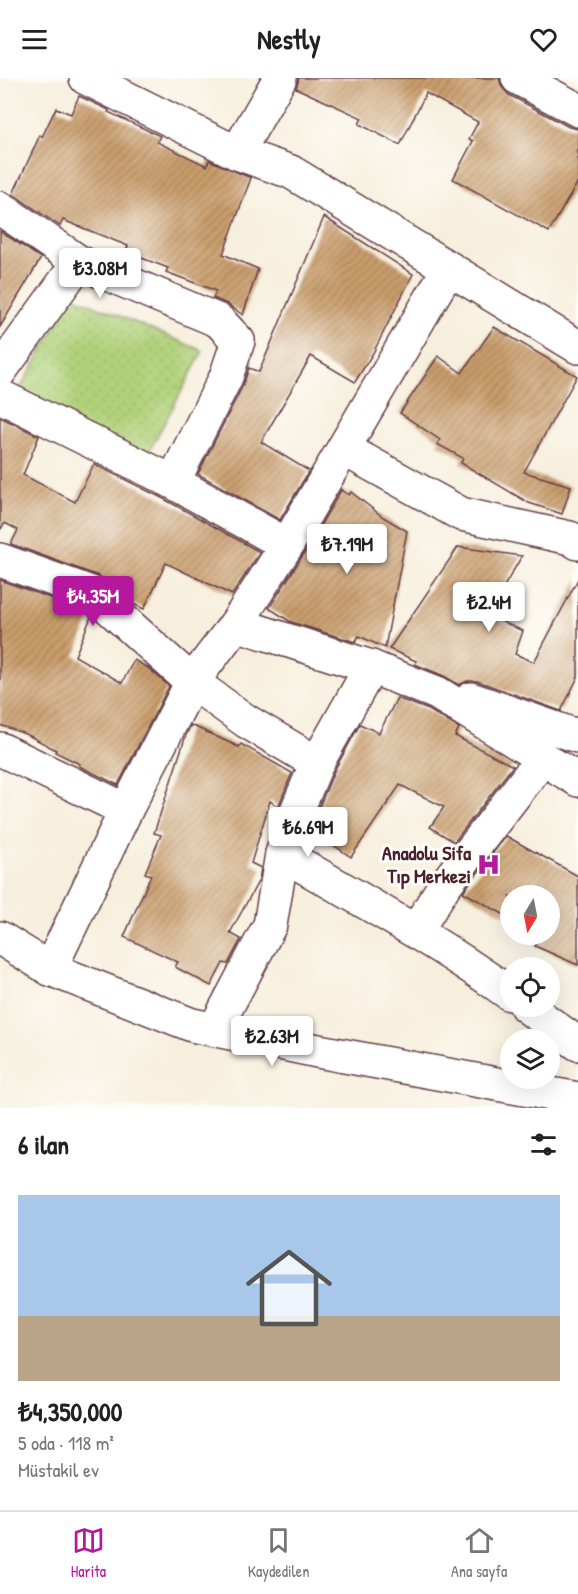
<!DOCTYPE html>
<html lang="tr">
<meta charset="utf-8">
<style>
:root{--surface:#fff;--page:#f2f2f2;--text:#222;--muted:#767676;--line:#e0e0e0;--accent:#b5179e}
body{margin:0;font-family:"Patrick Hand",sans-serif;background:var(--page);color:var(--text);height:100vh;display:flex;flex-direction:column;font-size:22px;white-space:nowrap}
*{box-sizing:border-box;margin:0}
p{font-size:20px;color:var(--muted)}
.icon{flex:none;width:33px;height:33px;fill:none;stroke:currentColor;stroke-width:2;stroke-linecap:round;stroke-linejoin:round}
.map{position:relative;height:1030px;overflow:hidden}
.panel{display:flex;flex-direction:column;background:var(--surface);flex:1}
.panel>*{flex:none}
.needle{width:39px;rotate:190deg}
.buttons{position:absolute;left:500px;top:807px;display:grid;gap:12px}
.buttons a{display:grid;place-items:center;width:60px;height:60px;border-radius:50%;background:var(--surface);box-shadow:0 6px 24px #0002;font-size:30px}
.price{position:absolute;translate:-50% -51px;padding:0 14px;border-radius:6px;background:#fff;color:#222;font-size:20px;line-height:39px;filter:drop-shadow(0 2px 3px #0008)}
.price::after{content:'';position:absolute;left:50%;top:36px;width:18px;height:14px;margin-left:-9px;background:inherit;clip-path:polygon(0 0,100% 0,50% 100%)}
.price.current{background:var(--accent);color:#fff}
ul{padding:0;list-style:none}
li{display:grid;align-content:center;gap:12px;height:318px;padding:0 18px}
li span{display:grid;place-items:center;height:186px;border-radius:0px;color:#555}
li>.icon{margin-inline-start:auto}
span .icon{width:108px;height:108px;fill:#fffc;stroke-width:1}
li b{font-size:26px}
h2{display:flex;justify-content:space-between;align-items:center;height:72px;padding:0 18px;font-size:26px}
header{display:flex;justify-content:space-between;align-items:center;height:78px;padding:0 18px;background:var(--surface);font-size:27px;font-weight:700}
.tab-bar{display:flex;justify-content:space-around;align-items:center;height:84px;border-top:2px solid var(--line);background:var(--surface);font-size:16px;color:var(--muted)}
.tab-bar a{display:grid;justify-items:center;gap:3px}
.tab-bar .current{color:var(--accent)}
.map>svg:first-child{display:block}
</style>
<header><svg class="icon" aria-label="menu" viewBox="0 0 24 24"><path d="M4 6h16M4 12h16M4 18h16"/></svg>Nestly<svg class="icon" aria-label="heart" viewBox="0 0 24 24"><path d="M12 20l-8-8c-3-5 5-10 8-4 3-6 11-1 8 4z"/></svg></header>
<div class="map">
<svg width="578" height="1030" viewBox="0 0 578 1030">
<defs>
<pattern id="park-dots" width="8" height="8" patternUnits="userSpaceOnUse" patternTransform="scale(1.5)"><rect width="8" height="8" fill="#b0d17a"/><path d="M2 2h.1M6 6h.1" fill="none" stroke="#99b36a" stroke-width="1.8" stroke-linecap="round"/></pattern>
<pattern id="building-hatch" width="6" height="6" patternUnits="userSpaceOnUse" patternTransform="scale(1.5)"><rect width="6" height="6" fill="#c99d6c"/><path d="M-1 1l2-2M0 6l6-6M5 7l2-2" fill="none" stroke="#a57f59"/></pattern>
</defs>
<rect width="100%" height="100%" fill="#fdfcf7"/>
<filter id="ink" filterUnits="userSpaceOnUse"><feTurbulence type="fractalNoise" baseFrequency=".0167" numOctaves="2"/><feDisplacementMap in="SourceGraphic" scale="12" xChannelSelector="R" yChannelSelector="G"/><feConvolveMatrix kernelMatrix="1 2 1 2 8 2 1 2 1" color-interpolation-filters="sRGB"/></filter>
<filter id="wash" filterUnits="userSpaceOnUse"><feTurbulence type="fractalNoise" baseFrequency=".008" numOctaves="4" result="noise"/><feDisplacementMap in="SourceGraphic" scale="24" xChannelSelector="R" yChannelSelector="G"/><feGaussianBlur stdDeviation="1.35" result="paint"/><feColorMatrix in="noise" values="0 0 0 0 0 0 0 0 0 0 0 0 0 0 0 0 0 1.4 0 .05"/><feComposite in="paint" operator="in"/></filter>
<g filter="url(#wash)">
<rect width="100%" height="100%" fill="#f7efdd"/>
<!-- park -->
<path fill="url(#park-dots)" stroke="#7d7852" stroke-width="1.5" d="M73,218L203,273L144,383L16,318Z"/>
<g id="blocks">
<!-- building -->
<g fill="url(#building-hatch)">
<path d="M299,0H499L502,9L509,17L569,49L578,51V104L549,154L453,101L473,63L469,61L478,44L426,15L400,67L359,46L362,40L296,10Z"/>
<path d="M79,18L109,32L108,34L160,58L157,64L207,88L209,82L251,100L223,176L258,191L243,237L227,226L213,220L216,213L166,194L168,190L126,174L128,168L63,142L60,148L13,116L40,57L42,59L56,30L71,36Z"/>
<path d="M324,139L413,196L373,275L355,304L311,278L261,364L309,393L280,442L198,396L243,307L249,290L259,294Z"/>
<path d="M0,153L41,180L0,249Z"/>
<path d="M494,249L577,298L524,394L571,408L562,436L529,425L461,385L463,380L437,366L440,362L400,335L438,278L462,295Z"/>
<path d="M0,339L39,358L23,397L75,424L94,386L164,421L260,474L232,517L166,485L144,531L133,526L101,499L11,466L18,452L5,445L0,452Z"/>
<path d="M341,412L349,417L351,414L383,439L407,453L385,570L359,558L355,564L291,544L269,530L303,477Z"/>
<path d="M458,469L522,478L487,537L523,553L515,576L534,584L578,501V599L561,633L477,603H467L459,607L444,598L415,586L416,583L389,571Z"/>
<path d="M0,502L84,532L91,539L75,578L122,605L134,582L148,590L169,608L118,707L79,688L80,686L55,674L56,672L28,657L0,647Z"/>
<path d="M397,620L429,632L459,650L455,658L513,688L454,764L430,749L444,729L400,707L351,779L310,751L334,693L360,646L379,655Z"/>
<path d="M191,647L239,669L241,666L292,695L278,729L270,723L251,785L261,790L259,802L230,855L241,861L228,886L223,885L211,908L175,889L178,884L124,859L151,797L145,795L161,757L154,755L186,657Z"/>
<path d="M506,758L578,798V887L535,868L540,856H549V818H510V840L463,814Z"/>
</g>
</g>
</g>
<g filter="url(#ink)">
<use href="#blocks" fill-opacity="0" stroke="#643e46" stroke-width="1.5"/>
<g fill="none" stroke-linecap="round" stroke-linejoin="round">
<defs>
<g id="minor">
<path d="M86,0L237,75L291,94L578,269"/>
<path d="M518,0L578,32"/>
<path d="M237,75L280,0"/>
<path d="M0,130L79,184L219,243L238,263L226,299L173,404"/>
<path d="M0,293L79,184"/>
<path d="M0,318L173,404L287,467"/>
<path d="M344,371L461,436L570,460L578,465"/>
<path d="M0,482L94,516L192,604L246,643L317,685"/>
<path d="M236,546L371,589L437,615L578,702"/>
<path d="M471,621L577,658L578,656"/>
<path d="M0,671L126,732"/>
<path d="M282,776C360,821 438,864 510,916"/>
<path d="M416,853L444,808L543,680"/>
<path d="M0,860L50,891L192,947L318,973L578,1021"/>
<path d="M50,891L126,732L192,604L236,546L287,467L449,190"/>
<path d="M526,928L578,966"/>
<path d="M215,951L270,847L282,776L293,742L317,685L371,589"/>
</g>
</defs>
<!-- minor casing -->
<use href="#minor" stroke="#643e46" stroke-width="36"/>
<!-- minor -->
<use href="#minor" stroke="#fff" stroke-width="33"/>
</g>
</g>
<!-- icons -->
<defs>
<symbol id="hospital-bare" viewBox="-9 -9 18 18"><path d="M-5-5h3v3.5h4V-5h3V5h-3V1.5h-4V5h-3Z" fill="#b5179e" stroke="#fdfcf7" stroke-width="2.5" paint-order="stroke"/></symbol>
</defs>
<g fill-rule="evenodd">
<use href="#hospital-bare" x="472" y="770" width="33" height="33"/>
</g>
<g text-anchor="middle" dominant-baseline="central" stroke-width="6" stroke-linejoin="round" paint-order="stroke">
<!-- poi labels -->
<g font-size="20" font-weight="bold" fill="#4a1f2b" stroke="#fdfcf7" text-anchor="end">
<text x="471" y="774">Anadolu Sifa<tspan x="471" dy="23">Tıp Merkezi</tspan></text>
</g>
</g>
</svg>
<div class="buttons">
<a><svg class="needle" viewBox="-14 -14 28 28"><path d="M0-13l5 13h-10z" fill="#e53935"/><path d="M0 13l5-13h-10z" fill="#767676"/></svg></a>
<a><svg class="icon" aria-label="locate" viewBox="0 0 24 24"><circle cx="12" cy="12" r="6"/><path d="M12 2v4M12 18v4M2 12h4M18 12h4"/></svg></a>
<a><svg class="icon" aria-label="layers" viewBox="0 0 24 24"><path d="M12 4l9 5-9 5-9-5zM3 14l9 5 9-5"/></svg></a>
</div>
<b class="price" style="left:100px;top:221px">₺3.08M</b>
<b class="price" style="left:347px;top:497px">₺7.19M</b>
<b class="price current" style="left:93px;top:549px">₺4.35M</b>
<b class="price" style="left:489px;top:555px">₺2.4M</b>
<b class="price" style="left:308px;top:780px">₺6.69M</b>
<b class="price" style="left:272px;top:989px">₺2.63M</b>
</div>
<section class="panel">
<h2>6 ilan<svg class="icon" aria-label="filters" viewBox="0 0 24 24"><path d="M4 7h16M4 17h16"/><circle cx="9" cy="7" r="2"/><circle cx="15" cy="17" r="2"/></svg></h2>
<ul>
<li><span style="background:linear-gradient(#a9c7e8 65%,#b9a48a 0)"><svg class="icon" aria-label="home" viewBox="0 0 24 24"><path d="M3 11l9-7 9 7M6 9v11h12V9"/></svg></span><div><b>₺4,350,000</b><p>5 oda · 118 m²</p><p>Müstakil ev</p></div></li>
</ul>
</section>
<nav class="tab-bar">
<a class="current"><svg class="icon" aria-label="map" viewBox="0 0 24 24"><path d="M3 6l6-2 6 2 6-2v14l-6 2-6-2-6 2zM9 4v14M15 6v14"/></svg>Harita</a>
<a><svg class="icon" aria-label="saved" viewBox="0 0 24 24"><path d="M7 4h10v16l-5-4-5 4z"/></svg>Kaydedilen</a>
<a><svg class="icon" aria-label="home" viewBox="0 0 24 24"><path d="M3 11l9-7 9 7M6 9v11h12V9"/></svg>Ana sayfa</a>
</nav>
